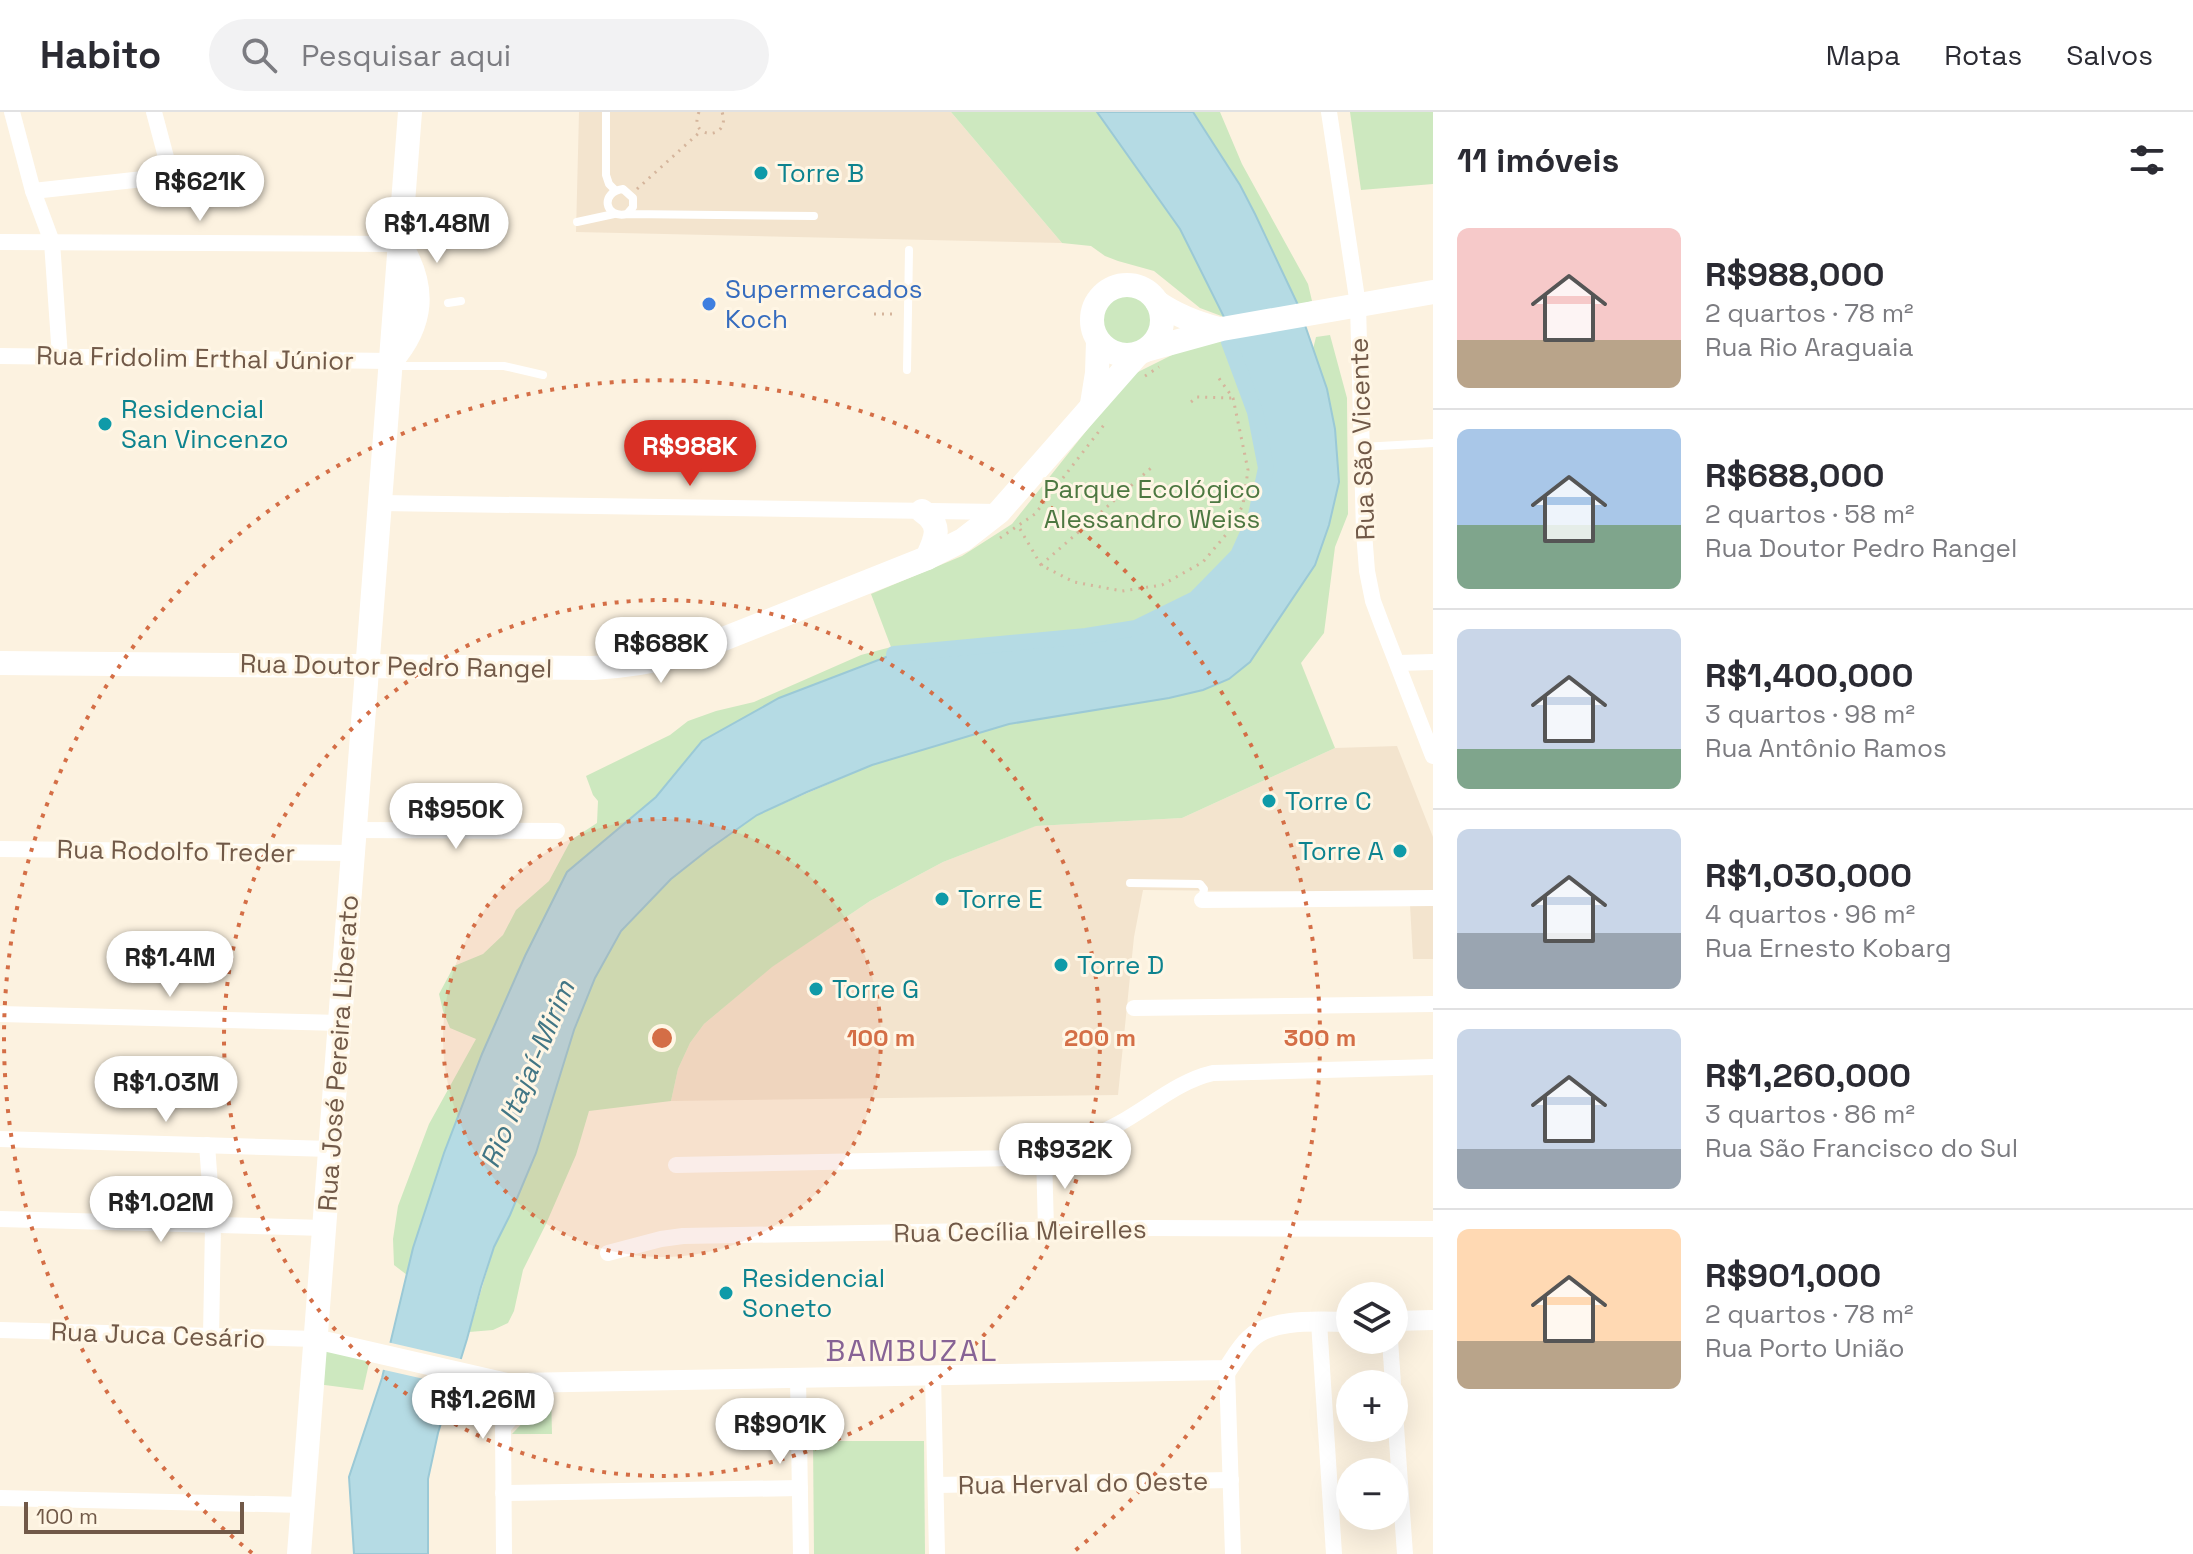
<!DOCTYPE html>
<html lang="pt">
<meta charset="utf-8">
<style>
:root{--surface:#fff;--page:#f2f2f3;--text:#2b2b33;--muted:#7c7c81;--line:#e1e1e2;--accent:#d93025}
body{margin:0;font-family:"Space Grotesk",sans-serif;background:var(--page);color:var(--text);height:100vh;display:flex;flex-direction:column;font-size:30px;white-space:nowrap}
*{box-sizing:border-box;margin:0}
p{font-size:26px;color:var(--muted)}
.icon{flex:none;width:44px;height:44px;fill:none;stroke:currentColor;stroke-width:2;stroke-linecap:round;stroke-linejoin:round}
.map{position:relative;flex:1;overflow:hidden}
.drawer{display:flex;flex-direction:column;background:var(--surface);width:760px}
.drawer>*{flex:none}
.controls{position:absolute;left:1336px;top:1170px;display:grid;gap:16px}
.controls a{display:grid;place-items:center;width:72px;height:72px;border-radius:50%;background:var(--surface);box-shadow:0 8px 32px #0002;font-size:40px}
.scale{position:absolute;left:24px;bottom:20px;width:220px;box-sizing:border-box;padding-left:8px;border:4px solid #715948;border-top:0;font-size:22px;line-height:28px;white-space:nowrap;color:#715948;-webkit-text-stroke:6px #fff6e5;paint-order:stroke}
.price{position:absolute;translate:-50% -68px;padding:0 18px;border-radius:28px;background:#fff;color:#222;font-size:26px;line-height:52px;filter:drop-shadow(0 2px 4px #0008)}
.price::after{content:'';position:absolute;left:50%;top:48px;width:24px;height:18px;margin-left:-12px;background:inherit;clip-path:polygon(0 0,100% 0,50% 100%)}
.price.on{background:var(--accent);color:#fff}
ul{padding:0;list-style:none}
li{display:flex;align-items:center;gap:24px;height:200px;padding:0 24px}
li+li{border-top:2px solid var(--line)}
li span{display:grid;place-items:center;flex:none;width:224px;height:160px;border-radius:12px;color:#555}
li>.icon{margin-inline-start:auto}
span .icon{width:96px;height:96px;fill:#fffc;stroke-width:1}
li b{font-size:34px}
h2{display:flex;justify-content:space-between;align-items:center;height:96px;padding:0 24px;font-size:34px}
header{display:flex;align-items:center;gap:48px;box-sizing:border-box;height:112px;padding:0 40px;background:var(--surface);border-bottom:2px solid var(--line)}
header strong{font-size:38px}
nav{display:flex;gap:44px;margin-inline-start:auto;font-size:28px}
.search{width:560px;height:72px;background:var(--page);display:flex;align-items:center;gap:20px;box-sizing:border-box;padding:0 28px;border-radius:44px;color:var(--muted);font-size:30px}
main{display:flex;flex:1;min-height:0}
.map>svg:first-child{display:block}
</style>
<header>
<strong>Habito</strong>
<div class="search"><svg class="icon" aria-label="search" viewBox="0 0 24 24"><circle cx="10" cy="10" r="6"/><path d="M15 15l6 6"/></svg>Pesquisar aqui</div>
<nav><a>Mapa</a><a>Rotas</a><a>Salvos</a></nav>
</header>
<main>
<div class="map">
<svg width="1433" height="1442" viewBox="0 0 1433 1442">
<rect width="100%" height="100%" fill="#fcf2e0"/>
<!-- residential -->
<g fill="#f3e4ce">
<path d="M579,0H951L1062,131L576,120Z"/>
<path d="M1397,634L1433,725V781L1143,778L1134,825L1118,983L671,989L678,957L690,931L704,912L771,855L870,789L943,750L1035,714L1182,706L1335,636Z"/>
<path d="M1410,793H1433V847H1413Z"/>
</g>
<!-- green -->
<g fill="#cde8bf">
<path d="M951,0H1097L1180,117L1224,205L1200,196L1154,159L1118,149L1105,144L1091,134L1062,131Z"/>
<path d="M1193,0H1220L1242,52L1308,172L1312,189L1298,193L1240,73Z"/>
<path d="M1350,0H1433V72L1361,78Z"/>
<circle cx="1126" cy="207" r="28"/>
<path d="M1330,223L1347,286L1348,402L1335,435L1324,521L1301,551L1335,636L1182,706L1036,714L943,750L870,789L772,855L704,912L690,931L678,957L671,989L589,999L576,1043L546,1112L523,1158L514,1199L508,1211L493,1218L469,1220L494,1135L510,1103L550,997L574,918L595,866L621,819L671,767L709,737L757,703L872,653L1009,612L1169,586L1250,550L1315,453L1329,413L1339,370L1335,317L1327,277L1313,237L1316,225Z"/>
<path d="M1228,225L1255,300L1266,356L1256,403L1238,443L1195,487L1136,516L1086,524L894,542L702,629L656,685L567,761L525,844L482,942L444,1041L407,1163L394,1153L393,1127L398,1094L429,1012L476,927L450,916L443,899L439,882L454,854L483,842L503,823L516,798L549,769L571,728L597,711L598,689L593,683L586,664L670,623L688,609L716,599L754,590L861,543L891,535L871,482L962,444L1012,412L1130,264L1192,233Z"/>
<path d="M325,1238L370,1247L363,1278L317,1272Z"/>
<path d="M551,1281L552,1322H512Z"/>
<path d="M813,1329H924L925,1442H814Z"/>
</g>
<!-- water -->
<path fill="#b5dbe4" stroke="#9bc9d6" stroke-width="2" d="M1097,0H1193L1240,73L1255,102L1298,193L1327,277L1335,317L1339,370L1329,413L1315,453L1250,550L1229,567L1203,578L1169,586L1009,612L872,653L807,680L757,703L709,737L671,767L621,819L595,866L574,918L536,1041L510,1103L494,1135L481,1175L467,1227L438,1321L428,1367V1442H354L349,1365L382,1266L413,1136L444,1041L482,942L525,844L567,760L656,685L702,629L779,586L894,542L1085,524L1136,516L1195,487L1238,443L1256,403L1266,356L1255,300L1229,230L1224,205L1180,117Z"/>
<!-- pier -->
<path fill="#fcf2e0" d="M387,1230L465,1248L455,1274L380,1257Z"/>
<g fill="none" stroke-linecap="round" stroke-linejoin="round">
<!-- canal -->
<path stroke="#b5dbe4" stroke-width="16" d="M894,542L1086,524L1136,516L1195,487L1238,443L1256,403L1266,356L1255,300L1229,230"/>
<!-- path -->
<g stroke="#d5b59c" stroke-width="3" stroke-dasharray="2 6" stroke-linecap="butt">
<path d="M699,0C687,28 732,29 722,0"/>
<path d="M637,77L701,19"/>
<path d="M874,202H897"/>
<path d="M1145,264L1159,255"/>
<path d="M1191,290L1197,285L1233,286"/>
<path d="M1020,417L1041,453L1074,470L1122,479L1162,473L1203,450L1229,419L1243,393L1248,358L1233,286L1218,265"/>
<path d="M1000,426L1035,402L1107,309"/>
<path d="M1041,453L1151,356"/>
</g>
<!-- service -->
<g stroke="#fff" stroke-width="8">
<path d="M606,0V63L609,72L615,78"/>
<path d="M627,102L633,95V86L623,77C600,80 604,107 627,102L814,104"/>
<path d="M577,110L614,102"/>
<path d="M448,191L461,189"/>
<path d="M395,254H504L543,263"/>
<path d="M907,258L909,138"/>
<path d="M1362,335L1433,331"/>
<path d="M1130,771L1200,772L1204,777L1202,788"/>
</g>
<!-- minor -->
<g stroke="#fff" stroke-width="16">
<path d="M12,0L33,79L52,130L60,245"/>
<path d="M1329,0L1358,193L1364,420L1367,459L1373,489L1382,513L1433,644"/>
<path d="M33,79L171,64L154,0"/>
<path d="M0,130L400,132"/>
<path d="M0,244L391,249"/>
<path d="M380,391L999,400"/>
<path d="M1398,551L1433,550"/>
<path d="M355,718L557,719"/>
<path d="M0,737L353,741"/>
<path d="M1202,788L1433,786"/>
<path d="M1134,896L1433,892"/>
<path d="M0,902L340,911"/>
<path d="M0,1027L330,1037"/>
<path d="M207,1033L213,1113L211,1225"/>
<path d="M1044,1042L1046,1118"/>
<path d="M676,1053L1013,1046C1052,1041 1086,1030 1120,1011C1151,994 1178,969 1213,961L1433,955"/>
<path d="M0,1107L324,1116"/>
<path d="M608,1141L661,1127L683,1124L1150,1116L1433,1117"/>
<path d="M1319,1210L1334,1442"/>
<path d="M0,1218L315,1227"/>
<path d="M1390,1228L1393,1272"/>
<path d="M1227,1258L1233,1442"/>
<path d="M933,1263L937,1442"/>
<path d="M798,1266L801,1442"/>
<path d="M1394,1286L1405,1442"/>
<path d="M936,1373L1231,1368"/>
<path d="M503,1381L800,1376"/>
<path d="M0,1386L303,1393"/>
<path d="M504,1442L503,1315L543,1271"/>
</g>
<!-- tertiary -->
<g stroke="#fff" stroke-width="20">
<path d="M1394,1209L1433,1208"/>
<path d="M315,1227L507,1271H516L1227,1258C1234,1248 1241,1235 1250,1227C1272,1205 1321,1210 1350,1210"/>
</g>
<!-- secondary -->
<g stroke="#fff" stroke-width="24">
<circle cx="1127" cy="208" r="35"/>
<path d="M1157,190C1177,204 1196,211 1219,217"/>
<path d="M1146,238L1222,217L1433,180"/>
<path d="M391,249C423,212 426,176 401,134"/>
<path d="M1092,292L1097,261L1098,229"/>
<path d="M922,399C943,413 936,426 927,446"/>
<path d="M0,551L593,556C626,554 656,549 688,541L927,446L963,428L999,400L1137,243"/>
<path d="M299,1442L410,0"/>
</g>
</g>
<!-- distance rings -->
<circle cx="662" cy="926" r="219" fill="#d46e46" fill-opacity=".12"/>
<g fill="none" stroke="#d46e46" stroke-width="4" stroke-dasharray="4 8">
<circle cx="662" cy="926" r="219"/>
<circle cx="662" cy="926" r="438"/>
<path d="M252 1441A658 658 0 1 1 1072 1441"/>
</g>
<!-- markers -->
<g fill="#0f9aa8" stroke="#fff6e5" stroke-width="3">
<circle cx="761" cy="61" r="8"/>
<circle cx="105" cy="312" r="8"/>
<circle cx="1269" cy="689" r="8"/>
<circle cx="1400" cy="739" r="8"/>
<circle cx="942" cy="787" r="8"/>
<circle cx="1061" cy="853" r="8"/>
<circle cx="816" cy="877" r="8"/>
<circle cx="726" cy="1181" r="8"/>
</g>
<circle fill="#3f7fe0" stroke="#fff6e5" stroke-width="3" cx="709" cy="192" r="8"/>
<g text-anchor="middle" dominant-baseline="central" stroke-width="6" stroke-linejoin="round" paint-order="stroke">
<!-- culture labels -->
<g font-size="26" fill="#0d838f" stroke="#fff6e5" text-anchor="start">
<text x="777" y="61">Torre B</text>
<text x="121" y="297">Residencial<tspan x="121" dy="30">San Vincenzo</tspan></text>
<text x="1285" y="689">Torre C</text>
<text x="1384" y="739" text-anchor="end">Torre A</text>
<text x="958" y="787">Torre E</text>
<text x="1077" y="853">Torre D</text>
<text x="832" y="877">Torre G</text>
<text x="742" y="1166">Residencial<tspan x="742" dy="30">Soneto</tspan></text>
</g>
<!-- shop labels -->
<g font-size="26" fill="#366cbe" stroke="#fff6e5" text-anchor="start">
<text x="725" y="177">Supermercados<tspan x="725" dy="30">Koch</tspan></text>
</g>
<!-- street labels -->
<g font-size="26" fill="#715948" stroke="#fff6e5">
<text transform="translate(195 246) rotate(1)">Rua Fridolim Erthal Júnior</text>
<text transform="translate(1362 327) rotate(-92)">Rua São Vicente</text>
<text transform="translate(396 554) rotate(1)">Rua Doutor Pedro Rangel</text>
<text transform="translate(176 739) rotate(1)">Rua Rodolfo Treder</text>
<text transform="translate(338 941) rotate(-86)">Rua José Pereira Liberato</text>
<text transform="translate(1020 1119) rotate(-1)">Rua Cecília Meirelles</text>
<text transform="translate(158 1223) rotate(2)">Rua Juca Cesário</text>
<text transform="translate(1083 1371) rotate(-1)">Rua Herval do Oeste</text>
</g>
<!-- park labels -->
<g font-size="26" fill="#4d7841" stroke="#fff6e5">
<text x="1152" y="377">Parque Ecológico<tspan x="1152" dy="30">Alessandro Weiss</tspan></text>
</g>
<!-- water labels -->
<g font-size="28" font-style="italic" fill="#427685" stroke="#fff6e5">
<text transform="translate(527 962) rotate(-67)">Rio Itajaí-Mirim</text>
</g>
<!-- quarter labels -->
<g font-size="30" letter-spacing="2" fill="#876395" stroke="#fff6e5">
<text x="912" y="1238">BAMBUZAL</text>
</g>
</g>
<circle cx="662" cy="926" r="12" fill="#d46e46" stroke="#fff6e5" stroke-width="4"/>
<g font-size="24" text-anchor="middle" font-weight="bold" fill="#d46e46" stroke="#fff6e5" stroke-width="6" stroke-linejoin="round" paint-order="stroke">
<text x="881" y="934">100 m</text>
<text x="1100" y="934">200 m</text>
<text x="1320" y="934">300 m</text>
</g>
</svg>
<div class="controls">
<a><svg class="icon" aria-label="layers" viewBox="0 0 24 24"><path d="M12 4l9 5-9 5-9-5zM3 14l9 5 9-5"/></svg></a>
<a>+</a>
<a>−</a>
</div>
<div class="scale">100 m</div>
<b class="price" style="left:200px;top:111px">R$621K</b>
<b class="price" style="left:437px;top:153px">R$1.48M</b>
<b class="price on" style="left:690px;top:376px">R$988K</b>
<b class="price" style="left:661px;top:573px">R$688K</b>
<b class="price" style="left:456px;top:739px">R$950K</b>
<b class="price" style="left:170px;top:887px">R$1.4M</b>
<b class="price" style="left:166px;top:1012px">R$1.03M</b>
<b class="price" style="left:1065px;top:1079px">R$932K</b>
<b class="price" style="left:161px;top:1132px">R$1.02M</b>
<b class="price" style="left:483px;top:1329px">R$1.26M</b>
<b class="price" style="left:780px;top:1354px">R$901K</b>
</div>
<section class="drawer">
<h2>11 imóveis<svg class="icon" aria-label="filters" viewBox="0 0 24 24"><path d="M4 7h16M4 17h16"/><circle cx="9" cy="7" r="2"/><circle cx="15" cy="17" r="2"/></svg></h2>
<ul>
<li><span style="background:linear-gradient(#f6c9c9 70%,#b9a48a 0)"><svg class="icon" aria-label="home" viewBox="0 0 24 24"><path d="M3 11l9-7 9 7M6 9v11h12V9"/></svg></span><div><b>R$988,000</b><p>2 quartos · 78 m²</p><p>Rua Rio Araguaia</p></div></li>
<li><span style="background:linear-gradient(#a9c7e8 60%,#7fa58c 0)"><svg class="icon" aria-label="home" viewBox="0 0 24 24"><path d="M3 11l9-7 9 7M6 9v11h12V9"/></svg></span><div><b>R$688,000</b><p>2 quartos · 58 m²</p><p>Rua Doutor Pedro Rangel</p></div></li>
<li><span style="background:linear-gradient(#c9d6e8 75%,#7fa58c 0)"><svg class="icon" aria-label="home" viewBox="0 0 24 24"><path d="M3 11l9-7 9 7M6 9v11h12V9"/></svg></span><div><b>R$1,400,000</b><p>3 quartos · 98 m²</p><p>Rua Antônio Ramos</p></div></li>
<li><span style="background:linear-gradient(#c9d6e8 65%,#9aa5b1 0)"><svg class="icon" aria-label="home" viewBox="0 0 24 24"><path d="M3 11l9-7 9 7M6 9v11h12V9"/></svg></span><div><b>R$1,030,000</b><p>4 quartos · 96 m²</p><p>Rua Ernesto Kobarg</p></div></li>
<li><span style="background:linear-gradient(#c9d6e8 75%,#9aa5b1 0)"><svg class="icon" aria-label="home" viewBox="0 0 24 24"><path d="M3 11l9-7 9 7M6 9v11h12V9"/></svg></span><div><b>R$1,260,000</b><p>3 quartos · 86 m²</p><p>Rua São Francisco do Sul</p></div></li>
<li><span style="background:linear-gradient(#ffd9b3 70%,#b9a48a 0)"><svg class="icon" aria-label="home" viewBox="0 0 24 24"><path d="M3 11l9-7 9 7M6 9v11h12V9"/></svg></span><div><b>R$901,000</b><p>2 quartos · 78 m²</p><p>Rua Porto União</p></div></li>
</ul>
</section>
</main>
